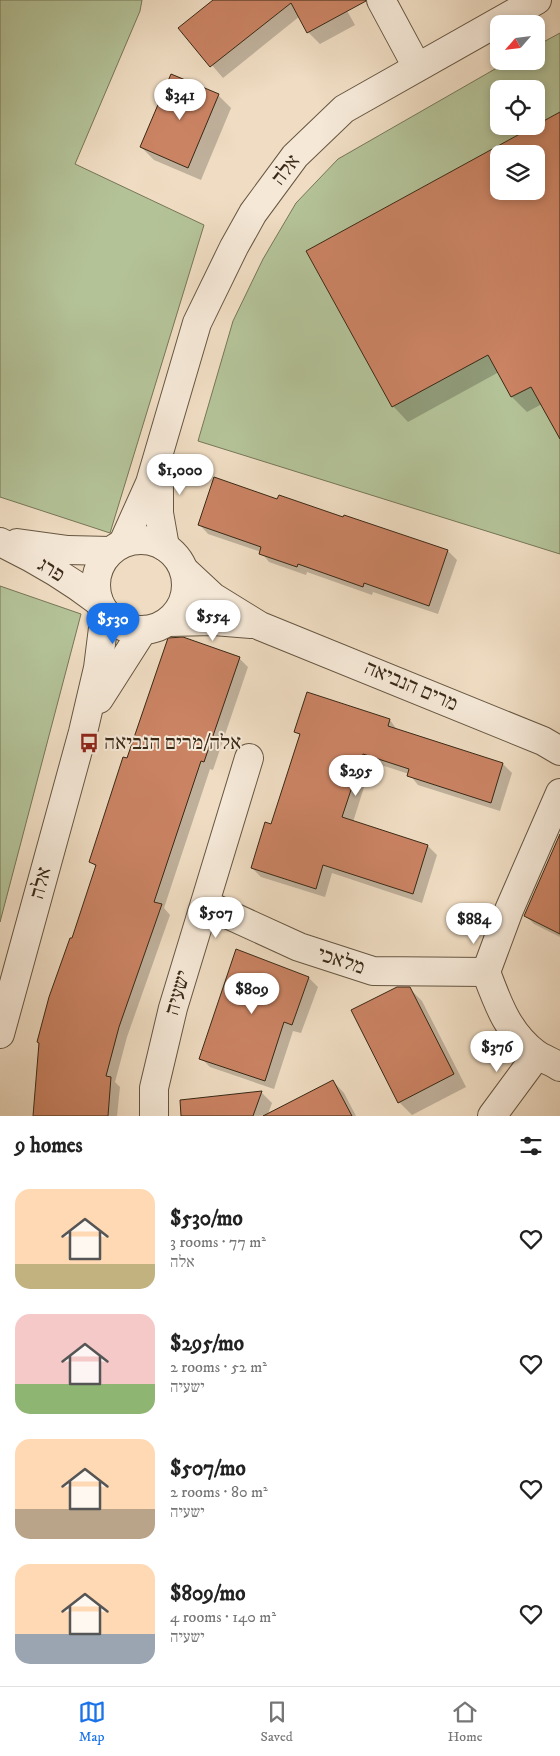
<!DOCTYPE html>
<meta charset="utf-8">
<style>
:root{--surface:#fff;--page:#f6f6f6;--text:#222;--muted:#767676;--line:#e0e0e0;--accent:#1a73e8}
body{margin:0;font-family:"IM FELL DW Pica","Frank Ruhl Libre",serif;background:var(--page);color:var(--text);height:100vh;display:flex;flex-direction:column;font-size:19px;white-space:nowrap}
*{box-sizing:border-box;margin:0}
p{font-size:16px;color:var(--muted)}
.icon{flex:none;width:28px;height:28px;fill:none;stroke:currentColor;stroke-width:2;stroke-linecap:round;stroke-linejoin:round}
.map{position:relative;height:1116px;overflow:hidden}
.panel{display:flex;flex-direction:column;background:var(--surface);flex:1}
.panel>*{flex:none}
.needle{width:32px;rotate:242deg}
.fabs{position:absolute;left:490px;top:15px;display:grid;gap:10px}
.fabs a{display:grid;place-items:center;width:55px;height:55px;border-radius:10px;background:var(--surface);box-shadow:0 2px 8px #0003;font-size:25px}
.price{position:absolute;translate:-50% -42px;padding:0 11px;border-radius:18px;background:#fff;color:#222;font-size:16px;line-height:32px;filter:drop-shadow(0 1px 2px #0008)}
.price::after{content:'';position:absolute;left:50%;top:30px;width:15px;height:11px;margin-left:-8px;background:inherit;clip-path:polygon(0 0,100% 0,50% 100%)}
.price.current{background:var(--accent);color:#fff}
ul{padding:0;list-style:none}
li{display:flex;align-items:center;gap:15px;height:125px;padding:0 15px}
li span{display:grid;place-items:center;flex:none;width:140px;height:100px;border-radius:15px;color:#555}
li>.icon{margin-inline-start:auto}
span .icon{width:60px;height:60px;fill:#fffc;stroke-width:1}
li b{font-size:21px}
h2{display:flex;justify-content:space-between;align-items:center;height:60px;padding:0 15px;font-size:21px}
.dock{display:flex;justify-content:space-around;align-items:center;height:70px;border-top:1px solid var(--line);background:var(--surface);font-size:14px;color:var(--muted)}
.dock a{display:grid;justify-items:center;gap:2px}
.dock .current{color:var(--accent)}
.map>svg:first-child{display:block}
</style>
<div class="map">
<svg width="560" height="1116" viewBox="0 0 560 1116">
<rect width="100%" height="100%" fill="#efdcc2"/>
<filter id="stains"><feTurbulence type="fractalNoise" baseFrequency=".004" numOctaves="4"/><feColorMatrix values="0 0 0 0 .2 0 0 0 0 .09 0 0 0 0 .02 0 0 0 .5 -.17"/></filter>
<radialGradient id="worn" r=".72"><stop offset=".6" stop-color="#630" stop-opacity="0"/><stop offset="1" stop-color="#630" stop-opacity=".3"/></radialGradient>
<!-- green -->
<g fill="#b4c298" stroke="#767657" fill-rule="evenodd">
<path d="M0,0H142L140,11L75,164L204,225L110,533L0,497Z"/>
<path d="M560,33V554L198,441L233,321L263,259L296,203L338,159L509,61H536V46ZM499,89H536V126H499ZM499,154H536V191H499Z"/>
<path d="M0,586L81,614L0,922Z"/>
</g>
<!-- shadow -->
<g fill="#0003" fill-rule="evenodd">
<path d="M215,0H341L355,25L320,44L308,32L300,16L223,78L180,28Z"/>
<path d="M172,75L219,96L231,108L201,180L154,160L141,147Z"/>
<path d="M560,113V428L542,404L527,412L512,397L499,372L408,422L393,406L308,251ZM499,154H536V191H499Z"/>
<path d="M278,500L448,551L457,560L438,614L373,592L372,595L307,572L306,575L269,562L261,552L208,534L199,524Z"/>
<path d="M239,658L248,667L213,770L210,769L164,908L170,915L127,1037L115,1082L120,1087L117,1116H34L73,940L97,868L91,862L128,759Z"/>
<path d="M390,720L398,731L503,764L512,773L500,811L418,785L409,774L372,762L353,822L428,846L437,855L422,903L332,873L325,897L261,877L252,868L272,826L301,736L296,731Z"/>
<path d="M560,839V937L534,924L525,915Z"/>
<path d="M236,951L309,978L318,987L301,1033L293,1031L274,1089L210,1067L201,1058Z"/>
<path d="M409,988L422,1001L466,1087L412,1115L399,1102Z"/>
<path d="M333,1081L344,1093L356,1116H191L261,1092L272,1103L268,1114Z"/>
</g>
<!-- building -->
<g fill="#ca8363" stroke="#392916" fill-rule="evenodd">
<path d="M213,0H365L366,1L307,33L291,3L210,67L178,28Z"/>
<path d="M171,74L219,94L188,168L140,147Z"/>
<path d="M560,112V439L531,387L511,397L488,355L392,407L306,251ZM499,154H536V191H499Z"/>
<path d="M214,477L277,499L279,495L343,517L344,515L448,550L429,606L364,583L363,587L298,564L297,567L259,554L261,547L198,525Z"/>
<path d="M183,637L240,657L204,762L201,761L154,902L162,904L119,1027L106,1076L111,1077L108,1116H33L39,1043L37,1042L49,997L70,938H72L96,865L89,862L123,757L127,758L168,638Z"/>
<path d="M307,692L390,719L388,726L503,763L491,803L407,776L409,769L363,754L342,817L428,845L413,894L323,865L316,889L251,868L265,822L271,824L300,734L294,732Z"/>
<path d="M560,834V934L524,916Z"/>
<path d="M236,949L309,977L292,1025L284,1022L265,1081L199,1059Z"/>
<path d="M397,987H410L454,1074L398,1103L351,1010Z"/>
<path d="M333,1080L352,1116H263Z"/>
<path d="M262,1091L253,1116H181L180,1100Z"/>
</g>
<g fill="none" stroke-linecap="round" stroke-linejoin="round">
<defs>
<g id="minor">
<path d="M381,0L417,67"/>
<path d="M159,476V513L165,547"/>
<circle cx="141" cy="585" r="45"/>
<path d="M0,542C36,559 68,578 99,602"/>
<path d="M17,543L68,550L110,551"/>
<path d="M123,543L150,483L197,323L234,247L253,213L295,156L344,109L537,0"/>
<path d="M184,570L213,597L260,626L543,741L560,751"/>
<path d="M168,622L214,621L251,624"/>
<path d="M99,699L143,630"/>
<path d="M560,793L509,910L486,972C498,1004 508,1033 536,1054C543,1059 553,1062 560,1067"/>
<path d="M205,904L299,947L373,971L486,972"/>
<path d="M0,1034L83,732L98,668L105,612"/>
<path d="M154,1116V1088L173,1008L249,758"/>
<path d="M492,1116L537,1055"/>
</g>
</defs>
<!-- minor casing -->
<use href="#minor" stroke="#665641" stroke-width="30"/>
<!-- minor -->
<use href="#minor" stroke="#f5e8d7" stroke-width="28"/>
</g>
<!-- icons -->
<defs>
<symbol id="bus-bare" viewBox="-9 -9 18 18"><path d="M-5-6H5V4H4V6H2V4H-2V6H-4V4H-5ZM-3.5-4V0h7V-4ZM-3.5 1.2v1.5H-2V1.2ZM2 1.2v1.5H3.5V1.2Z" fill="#8f2418" stroke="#f5e8d7" stroke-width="2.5" paint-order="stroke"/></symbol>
</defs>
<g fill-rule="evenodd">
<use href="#bus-bare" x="75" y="729" width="28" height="28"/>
</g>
<g text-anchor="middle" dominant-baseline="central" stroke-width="4" stroke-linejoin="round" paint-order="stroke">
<!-- street labels -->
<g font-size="21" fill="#392916" stroke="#f5e8d7">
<text transform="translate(286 170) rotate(-52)">אלה</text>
<text transform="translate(51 570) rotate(31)">פרג</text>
<text transform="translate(411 686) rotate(23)">מרים הנביאה</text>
<text transform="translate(41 883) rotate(-75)">אלה</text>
<text transform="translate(341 961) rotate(18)">מלאכי</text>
<text transform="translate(178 993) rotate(-74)">ישעיה</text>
</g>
<!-- poi labels -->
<g font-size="21" fill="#392916" stroke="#f5e8d7" text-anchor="start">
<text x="104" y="743">אלה/מרים הנביאה</text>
</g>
</g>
<rect width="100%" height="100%" filter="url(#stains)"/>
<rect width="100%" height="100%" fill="url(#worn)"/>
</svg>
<div class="fabs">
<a><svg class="needle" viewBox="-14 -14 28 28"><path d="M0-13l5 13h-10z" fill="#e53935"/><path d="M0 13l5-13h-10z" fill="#767676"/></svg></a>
<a><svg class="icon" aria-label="locate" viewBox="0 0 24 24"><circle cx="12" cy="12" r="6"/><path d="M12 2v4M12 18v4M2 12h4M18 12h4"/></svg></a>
<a><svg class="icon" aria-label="layers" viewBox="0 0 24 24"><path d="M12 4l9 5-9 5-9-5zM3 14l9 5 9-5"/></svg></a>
</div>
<b class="price" style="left:180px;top:121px">$341</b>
<b class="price" style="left:180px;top:496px">$1,000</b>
<b class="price" style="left:213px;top:642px">$554</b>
<b class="price current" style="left:113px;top:645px">$530</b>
<b class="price" style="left:356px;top:797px">$295</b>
<b class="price" style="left:216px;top:939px">$507</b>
<b class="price" style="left:474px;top:945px">$884</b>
<b class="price" style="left:252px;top:1015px">$809</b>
<b class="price" style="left:497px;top:1073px">$376</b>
</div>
<section class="panel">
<h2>9 homes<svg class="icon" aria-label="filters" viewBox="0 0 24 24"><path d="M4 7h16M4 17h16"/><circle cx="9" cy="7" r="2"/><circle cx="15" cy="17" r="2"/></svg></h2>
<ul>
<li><span style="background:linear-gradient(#ffd9b3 75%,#c2b280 0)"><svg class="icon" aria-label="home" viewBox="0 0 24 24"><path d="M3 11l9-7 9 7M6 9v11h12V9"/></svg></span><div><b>$530/mo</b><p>3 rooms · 77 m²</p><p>אלה</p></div><svg class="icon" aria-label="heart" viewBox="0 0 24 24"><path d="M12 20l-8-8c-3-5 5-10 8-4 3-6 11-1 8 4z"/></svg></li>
<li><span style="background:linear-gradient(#f6c9c9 70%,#8fb573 0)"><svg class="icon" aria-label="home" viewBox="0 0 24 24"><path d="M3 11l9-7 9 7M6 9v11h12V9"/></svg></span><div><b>$295/mo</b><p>2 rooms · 52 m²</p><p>ישעיה</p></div><svg class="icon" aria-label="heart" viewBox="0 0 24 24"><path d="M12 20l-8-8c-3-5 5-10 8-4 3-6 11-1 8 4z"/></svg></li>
<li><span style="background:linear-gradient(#ffd9b3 70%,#b9a48a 0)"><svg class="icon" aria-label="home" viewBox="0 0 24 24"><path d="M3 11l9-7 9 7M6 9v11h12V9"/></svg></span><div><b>$507/mo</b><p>2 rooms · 80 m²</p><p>ישעיה</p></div><svg class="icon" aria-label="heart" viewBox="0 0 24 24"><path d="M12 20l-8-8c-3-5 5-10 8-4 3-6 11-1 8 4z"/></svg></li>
<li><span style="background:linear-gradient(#ffd9b3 70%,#9aa5b1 0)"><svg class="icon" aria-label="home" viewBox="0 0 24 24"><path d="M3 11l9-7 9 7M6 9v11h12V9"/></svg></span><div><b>$809/mo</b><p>4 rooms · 140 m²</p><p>ישעיה</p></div><svg class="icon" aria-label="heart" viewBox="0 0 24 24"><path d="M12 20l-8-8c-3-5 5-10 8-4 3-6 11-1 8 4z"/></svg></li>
</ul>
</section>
<nav class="dock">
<a class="current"><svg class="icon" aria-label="map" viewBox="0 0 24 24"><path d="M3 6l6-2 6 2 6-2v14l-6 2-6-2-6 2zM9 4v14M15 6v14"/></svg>Map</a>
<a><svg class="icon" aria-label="saved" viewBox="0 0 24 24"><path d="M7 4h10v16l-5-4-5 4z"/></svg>Saved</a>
<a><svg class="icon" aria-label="home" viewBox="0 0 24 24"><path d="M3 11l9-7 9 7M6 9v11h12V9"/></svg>Home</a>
</nav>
